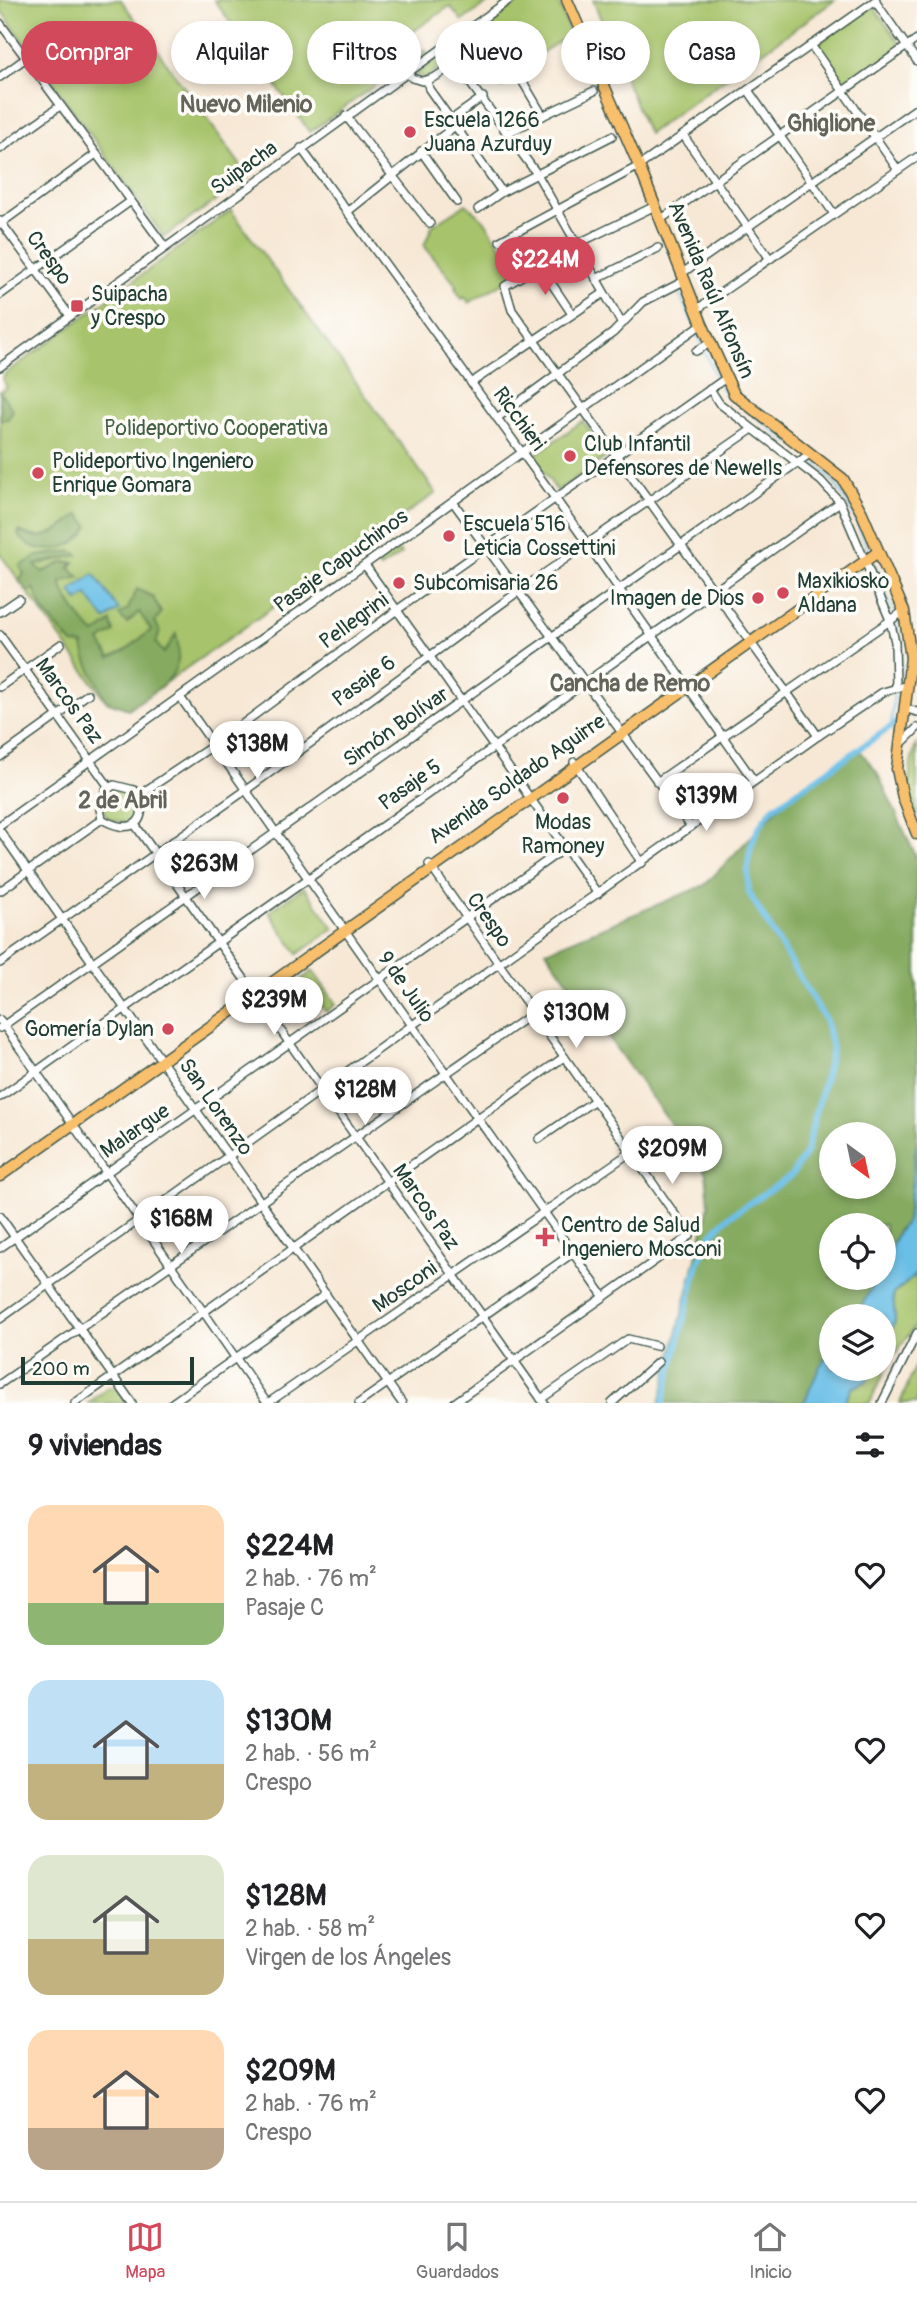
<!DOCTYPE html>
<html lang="es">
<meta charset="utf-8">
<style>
:root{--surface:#fff;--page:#f6f6f6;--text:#202124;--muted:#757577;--line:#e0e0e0;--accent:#d1495b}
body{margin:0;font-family:Pangolin,sans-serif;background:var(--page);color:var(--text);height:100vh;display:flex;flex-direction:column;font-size:26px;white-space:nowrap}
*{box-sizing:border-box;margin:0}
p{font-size:23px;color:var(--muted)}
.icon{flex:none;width:38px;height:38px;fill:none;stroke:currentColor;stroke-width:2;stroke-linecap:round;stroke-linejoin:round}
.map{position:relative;height:1403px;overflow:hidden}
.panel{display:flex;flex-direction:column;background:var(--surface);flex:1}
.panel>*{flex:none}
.banner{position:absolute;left:21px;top:21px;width:875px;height:63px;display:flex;gap:14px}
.needle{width:46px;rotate:147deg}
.tools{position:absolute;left:819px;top:1122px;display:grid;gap:14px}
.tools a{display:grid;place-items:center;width:77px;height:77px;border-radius:50%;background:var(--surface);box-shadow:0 4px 10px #0003;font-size:35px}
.scale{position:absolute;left:21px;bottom:18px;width:173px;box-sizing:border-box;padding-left:7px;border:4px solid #1f3d34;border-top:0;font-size:19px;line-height:24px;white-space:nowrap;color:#1f3d34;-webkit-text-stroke:5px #fdfcf7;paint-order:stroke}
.price{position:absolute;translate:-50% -60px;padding:0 16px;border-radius:24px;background:#fff;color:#222;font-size:23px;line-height:46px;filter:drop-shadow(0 2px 4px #0008)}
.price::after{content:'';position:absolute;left:50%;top:42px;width:21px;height:16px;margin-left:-10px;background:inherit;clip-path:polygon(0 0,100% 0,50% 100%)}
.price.active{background:var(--accent);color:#fff}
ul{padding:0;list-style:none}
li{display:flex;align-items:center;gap:21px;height:175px;padding:0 28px}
li span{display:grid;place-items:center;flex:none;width:196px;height:140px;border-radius:21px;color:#555}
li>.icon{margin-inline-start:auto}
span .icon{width:84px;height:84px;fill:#fffc;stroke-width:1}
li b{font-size:30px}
h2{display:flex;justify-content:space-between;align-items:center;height:84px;padding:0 28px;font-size:30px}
.tag{padding:0 24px;border-radius:32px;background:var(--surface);box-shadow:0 4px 10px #0003;font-size:24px;line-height:63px}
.tag.active{background:var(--accent);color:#fff}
.tab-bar{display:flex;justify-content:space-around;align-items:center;height:98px;border-top:2px solid var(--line);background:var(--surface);font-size:19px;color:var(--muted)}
.tab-bar a{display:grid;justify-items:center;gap:4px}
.tab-bar .active{color:var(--accent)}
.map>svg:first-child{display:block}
</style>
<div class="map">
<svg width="917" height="1403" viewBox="0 0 917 1403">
<rect width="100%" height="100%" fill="#fdfcf7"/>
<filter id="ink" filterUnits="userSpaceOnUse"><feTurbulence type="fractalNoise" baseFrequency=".0143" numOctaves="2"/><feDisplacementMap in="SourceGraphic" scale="14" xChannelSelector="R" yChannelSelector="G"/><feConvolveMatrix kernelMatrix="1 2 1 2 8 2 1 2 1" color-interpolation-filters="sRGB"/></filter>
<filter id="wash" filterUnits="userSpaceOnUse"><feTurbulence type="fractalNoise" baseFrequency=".00686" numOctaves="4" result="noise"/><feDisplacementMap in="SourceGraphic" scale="28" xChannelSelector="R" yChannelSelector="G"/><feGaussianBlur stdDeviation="1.57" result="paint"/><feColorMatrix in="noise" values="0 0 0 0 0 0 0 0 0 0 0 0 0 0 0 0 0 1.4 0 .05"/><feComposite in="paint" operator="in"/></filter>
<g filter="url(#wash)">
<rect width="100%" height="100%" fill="#f7e8d5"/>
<!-- green -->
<g fill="#a7c46c" stroke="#638050" stroke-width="2">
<path d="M0,0H121L249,177L164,237L0,9Z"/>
<path d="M214,0H492L462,21L450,6L379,55L391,74L310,132Z"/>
<path d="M523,0H558L570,34L519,68L522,73L502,88L476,53L489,44L481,33L489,27L487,24Z"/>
<path d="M593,0H835L648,134Z"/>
<path d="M872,5L902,46L844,88L816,45Z"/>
<path d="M447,49L453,55L449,61L427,78L415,75Z"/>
<path d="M425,50L428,53C419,61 407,74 395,74L397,70Z"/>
<path d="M466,204L484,220L519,273L469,303L465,297L462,299L455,288L457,286L424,246L432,226Z"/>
<path d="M231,210L436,493L128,709L106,701L0,554V392L7,387L2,379L5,374Z"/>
<path d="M583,421L608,456L557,491L533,456Z"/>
<path d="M395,546L401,554L380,568L375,560Z"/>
<path d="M917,742V818C907,793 907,768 917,742Z"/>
<path d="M114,789L130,791L137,801L136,819L129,824L108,819L104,812L107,794Z"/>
<path d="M304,887L334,928L298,954L269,912Z"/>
<path d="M313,971L336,1004L326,1012L302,979Z"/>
<path d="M917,1274V1324L889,1362L870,1403H844L852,1388L867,1381L873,1369L884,1368V1345L895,1321L893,1294Z"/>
<path d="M917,1363V1403H900Z"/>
<path d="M109,1387L117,1389L126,1403H88Z"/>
</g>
<!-- forest -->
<g fill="#85aa60" stroke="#52744a" stroke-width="2" fill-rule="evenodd">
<path d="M0,392L13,410L8,419H0Z"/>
<path d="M79,514L89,526C75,552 37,559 18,535L19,531C45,545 59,530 79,514Z"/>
<path d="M72,551L78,555L35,565L43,572L63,562H74L69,568L80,577L61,582C63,596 84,624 95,634L111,622L114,632L100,641L110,658L125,651L151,630L139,612L127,623L119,615L128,609L137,589L153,597L161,613L155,622L160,631L156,643L164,653L176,634C188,677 159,688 128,709L106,701C99,682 85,665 83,645L72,644L43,610L34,588L28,593L19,581L24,574L20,566L38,556Z"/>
<path d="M858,748L877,772L917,859V1143L907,1221L898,1230L884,1269V1225H831V1278H877L856,1316H831V1351L820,1366L804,1403H660L709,1205L706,1173L546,951L705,885L786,800ZM831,1134H884V1186H831Z"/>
</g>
<!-- water -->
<g fill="#6abfe7" stroke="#447e8e" stroke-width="2">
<path d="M94,574L119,610L105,620L87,595L78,601L71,591Z"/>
<path d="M917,1143V1274L893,1294L895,1321L884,1345V1316H856L877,1278H884C884,1261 895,1232 907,1221Z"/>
<path d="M831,1351V1368L873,1369L867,1381L852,1388L844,1403H804L820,1366Z"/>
</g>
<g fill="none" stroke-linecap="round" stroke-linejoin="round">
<!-- stream -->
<g stroke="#6abfe7" stroke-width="2">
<path d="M677,289L693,324"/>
<path d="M697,333L702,345"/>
<path d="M704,350L716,377"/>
<path d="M720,387L727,395L789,443"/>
<path d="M816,464C842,485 855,518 867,548"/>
<path d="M874,563L893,612"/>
<path d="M896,620L902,650L901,675"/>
<path d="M891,726L894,694"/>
</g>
<!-- canal -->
<path stroke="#6abfe7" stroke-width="6" d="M663,1403L698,1263L712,1234L728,1217L791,1176L806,1153L832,1049L826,1021L749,893C745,858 750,834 773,808L898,722"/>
</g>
</g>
<g filter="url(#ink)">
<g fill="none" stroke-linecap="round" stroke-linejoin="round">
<defs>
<g id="minor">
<path d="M875,1L917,61"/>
<path d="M0,23L165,247"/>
<path d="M811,45L898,170"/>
<path d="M454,61L537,174L622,324"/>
<path d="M407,73L412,78L422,81C445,77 458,60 457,38"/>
<path d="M0,77L26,58"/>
<path d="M520,77L543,116"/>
<path d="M427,80L429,89L502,192"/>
<path d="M748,90L834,214"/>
<path d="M346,116L430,224"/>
<path d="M452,119L483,97"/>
<path d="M509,132L594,91"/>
<path d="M683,135L770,259"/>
<path d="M301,148L555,498L754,781"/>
<path d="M0,149L60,106"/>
<path d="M421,151L457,202"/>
<path d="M655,206L577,244L505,286L512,310L818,736"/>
<path d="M478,209L502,192L612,136"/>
<path d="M347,212L456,125"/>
<path d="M660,220L917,39"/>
<path d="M0,221L70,316"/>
<path d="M0,224L96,154"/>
<path d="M500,241L639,166L876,0"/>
<path d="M540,266L572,314"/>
<path d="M681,274L917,108"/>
<path d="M596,279L658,248"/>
<path d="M0,295L131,201"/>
<path d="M696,310L917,157"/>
<path d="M696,351L710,343"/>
<path d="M0,367L509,0"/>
<path d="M471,383L604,293"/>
<path d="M710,389L719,403L821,481L840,502L890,620L895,642L896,687"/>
<path d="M497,418L613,333L643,302L684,281"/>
<path d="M453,502L691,827"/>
<path d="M365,565L598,894"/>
<path d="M0,612L19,599"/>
<path d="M0,635L109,787"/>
<path d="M0,687L61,644"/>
<path d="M180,697L604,1297"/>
<path d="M904,708L917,712"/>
<path d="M900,745L917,728"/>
<path d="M0,757L88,694"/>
<path d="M574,762L642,863"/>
<path d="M657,782L904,611"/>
<path d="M114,785L134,790L139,795C149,827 127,834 102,819L100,809L105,791Z"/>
<path d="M139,795L214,745L397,610L726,378"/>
<path d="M0,825L702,324"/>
<path d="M136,826L544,1403"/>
<path d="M0,831L402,1403"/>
<path d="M429,864L690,1236L454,1403"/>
<path d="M0,891L102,819"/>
<path d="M0,963L246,790L519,591L751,430"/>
<path d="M0,1020L267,1403"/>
<path d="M0,1028L811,453"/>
<path d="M0,1097L840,502"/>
<path d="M539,1139L595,1100"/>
<path d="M0,1216L132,1403"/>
<path d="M0,1248L565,848"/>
<path d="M0,1319L818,736L883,692L908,685"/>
<path d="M0,1384L533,1013"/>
<path d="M541,1399L628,1339L656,1346"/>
<path d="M75,1403L564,1057"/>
<path d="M172,1403L326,1294"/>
<path d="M268,1403L631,1152"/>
<path d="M359,1403L573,1253"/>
<path d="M612,1403L658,1362"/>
<path d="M882,1403L917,1333"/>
</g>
<g id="major">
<path d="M567,0L639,166L702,324L734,394L843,479L862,513L904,611L911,658L897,769L903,798L917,834"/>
<path d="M0,1176L878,552"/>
</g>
</defs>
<!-- minor casing -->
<use href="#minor" stroke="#3f574c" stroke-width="10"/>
<!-- major casing -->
<use href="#major" stroke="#3f574c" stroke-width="13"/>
<!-- minor -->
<use href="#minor" stroke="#fff" stroke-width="7"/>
<!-- major -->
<use href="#major" stroke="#f8bf6c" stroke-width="10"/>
</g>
</g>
<!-- markers -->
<g fill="#d1495b" stroke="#fdfcf7" stroke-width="2.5">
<circle cx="410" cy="132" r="7"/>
<rect x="70" y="299" width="14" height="14" rx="3.5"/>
<circle cx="570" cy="456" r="7"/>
<circle cx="38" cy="473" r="7"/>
<circle cx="449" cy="536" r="7"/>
<circle cx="399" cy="583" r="7"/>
<circle cx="783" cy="593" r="7"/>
<circle cx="758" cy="598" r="7"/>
<circle cx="563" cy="798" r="7"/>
<circle cx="168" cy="1029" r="7"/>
<path d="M541.5 1226.5h7v7h7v7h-7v7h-7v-7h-7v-7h7z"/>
</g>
<g text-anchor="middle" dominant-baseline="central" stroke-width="7" stroke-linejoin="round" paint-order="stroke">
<!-- poi labels -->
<g font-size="21" fill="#1f3d34" stroke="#fdfcf7" text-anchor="start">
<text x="424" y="120">Escuela 1266<tspan x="424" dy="24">Juana Azurduy</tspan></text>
<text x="91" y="294">Suipacha<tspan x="91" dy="24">y Crespo</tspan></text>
<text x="584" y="444">Club Infantil<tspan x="584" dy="24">Defensores de Newells</tspan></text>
<text x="52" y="461">Polideportivo Ingeniero<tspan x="52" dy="24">Enrique Gomara</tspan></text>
<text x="463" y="524">Escuela 516<tspan x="463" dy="24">Leticia Cossettini</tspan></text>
<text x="797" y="581">Maxikiosko<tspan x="797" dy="24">Aldana</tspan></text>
<text x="413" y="583">Subcomisaria 26</text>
<text x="744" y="598" text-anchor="end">Imagen de Dios</text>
<text x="563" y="822" text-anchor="middle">Modas<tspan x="563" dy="24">Ramoney</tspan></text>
<text x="154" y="1029" text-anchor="end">Gomería Dylan</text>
<text x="561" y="1225">Centro de Salud<tspan x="561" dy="24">Ingeniero Mosconi</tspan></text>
</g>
<!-- street labels -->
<g font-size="21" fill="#1f3d34" stroke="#fdfcf7">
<text transform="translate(244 168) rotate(-36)">Suipacha</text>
<text transform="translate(49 258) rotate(54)">Crespo</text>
<text transform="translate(711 290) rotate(67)">Avenida Raúl Alfonsín</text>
<text transform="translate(519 419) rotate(54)">Ricchieri</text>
<text transform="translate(341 561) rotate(-36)">Pasaje Capuchinos</text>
<text transform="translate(354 621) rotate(-36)">Pellegrini</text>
<text transform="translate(364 681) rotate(-36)">Pasaje 6</text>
<text transform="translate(69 701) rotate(54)">Marcos Paz</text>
<text transform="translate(396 727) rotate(-35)">Simón Bolívar</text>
<text transform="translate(517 779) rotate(-35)">Avenida Soldado Aguirre</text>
<text transform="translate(410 785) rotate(-36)">Pasaje 5</text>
<text transform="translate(489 920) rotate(55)">Crespo</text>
<text transform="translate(406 987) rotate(55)">9 de Julio</text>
<text transform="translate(216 1107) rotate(55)">San Lorenzo</text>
<text transform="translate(135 1131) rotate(-35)">Malargue</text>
<text transform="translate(426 1207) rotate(55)">Marcos Paz</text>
<text transform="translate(405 1287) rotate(-35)">Mosconi</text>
</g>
<!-- park labels -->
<g font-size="21" fill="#415f42" stroke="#fdfcf7">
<text x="216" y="428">Polideportivo Cooperativa</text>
</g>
<!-- neighbourhood labels -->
<g font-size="23" font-weight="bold" fill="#64645a" stroke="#fdfcf7">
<text x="246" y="104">Nuevo Milenio</text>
<text x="831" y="123">Ghiglione</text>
<text x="630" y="683">Cancha de Remo</text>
<text x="123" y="800">2 de Abril</text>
</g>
</g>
</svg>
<div class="tools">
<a><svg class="needle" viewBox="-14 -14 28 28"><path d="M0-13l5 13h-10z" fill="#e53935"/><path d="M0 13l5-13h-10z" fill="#757577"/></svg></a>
<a><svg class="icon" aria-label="locate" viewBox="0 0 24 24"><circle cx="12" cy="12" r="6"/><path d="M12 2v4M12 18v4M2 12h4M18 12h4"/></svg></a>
<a><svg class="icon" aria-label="layers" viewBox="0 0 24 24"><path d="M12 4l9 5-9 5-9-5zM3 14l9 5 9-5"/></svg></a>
</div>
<div class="scale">200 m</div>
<b class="price active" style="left:545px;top:297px">$224M</b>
<b class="price" style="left:257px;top:781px">$138M</b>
<b class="price" style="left:706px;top:833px">$139M</b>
<b class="price" style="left:204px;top:901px">$263M</b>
<b class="price" style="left:274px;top:1037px">$239M</b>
<b class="price" style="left:576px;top:1050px">$130M</b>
<b class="price" style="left:365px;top:1127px">$128M</b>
<b class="price" style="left:672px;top:1186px">$209M</b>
<b class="price" style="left:181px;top:1256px">$168M</b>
<div class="banner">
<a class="tag active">Comprar</a>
<a class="tag">Alquilar</a>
<a class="tag">Filtros</a>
<a class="tag">Nuevo</a>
<a class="tag">Piso</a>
<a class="tag">Casa</a>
</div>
</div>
<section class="panel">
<h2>9 viviendas<svg class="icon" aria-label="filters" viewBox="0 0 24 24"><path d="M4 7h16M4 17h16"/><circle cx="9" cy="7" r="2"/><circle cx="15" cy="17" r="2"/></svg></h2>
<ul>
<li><span style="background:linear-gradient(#ffd9b3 70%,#8fb573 0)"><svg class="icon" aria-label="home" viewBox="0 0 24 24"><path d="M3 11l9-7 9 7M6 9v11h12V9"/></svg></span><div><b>$224M</b><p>2 hab. · 76 m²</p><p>Pasaje C</p></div><svg class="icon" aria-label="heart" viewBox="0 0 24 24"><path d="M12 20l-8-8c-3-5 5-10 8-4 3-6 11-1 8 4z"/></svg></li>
<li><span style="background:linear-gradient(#bfe0f5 60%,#c2b280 0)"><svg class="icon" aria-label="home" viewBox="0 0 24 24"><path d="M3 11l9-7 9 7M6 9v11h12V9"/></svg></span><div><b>$130M</b><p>2 hab. · 56 m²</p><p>Crespo</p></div><svg class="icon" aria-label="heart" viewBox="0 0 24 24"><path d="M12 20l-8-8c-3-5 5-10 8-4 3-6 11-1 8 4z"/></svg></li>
<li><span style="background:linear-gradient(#dfe7d0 60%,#c2b280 0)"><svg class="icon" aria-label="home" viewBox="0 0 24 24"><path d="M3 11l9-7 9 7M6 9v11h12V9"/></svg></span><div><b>$128M</b><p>2 hab. · 58 m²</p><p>Virgen de los Ángeles</p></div><svg class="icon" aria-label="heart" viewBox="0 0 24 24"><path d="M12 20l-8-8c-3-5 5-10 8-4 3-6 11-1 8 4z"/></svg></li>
<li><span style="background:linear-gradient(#ffd9b3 70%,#b9a48a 0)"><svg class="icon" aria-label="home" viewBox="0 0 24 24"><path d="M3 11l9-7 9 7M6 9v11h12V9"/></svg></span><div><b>$209M</b><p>2 hab. · 76 m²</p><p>Crespo</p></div><svg class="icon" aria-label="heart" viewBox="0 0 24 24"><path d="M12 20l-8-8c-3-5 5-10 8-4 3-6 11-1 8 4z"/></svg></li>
</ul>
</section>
<nav class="tab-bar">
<a class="active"><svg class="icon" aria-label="map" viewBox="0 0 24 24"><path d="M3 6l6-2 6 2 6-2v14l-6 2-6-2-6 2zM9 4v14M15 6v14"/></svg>Mapa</a>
<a><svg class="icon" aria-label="saved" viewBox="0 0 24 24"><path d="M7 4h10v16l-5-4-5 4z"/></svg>Guardados</a>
<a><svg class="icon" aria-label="home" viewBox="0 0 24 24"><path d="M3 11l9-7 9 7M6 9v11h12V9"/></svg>Inicio</a>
</nav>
